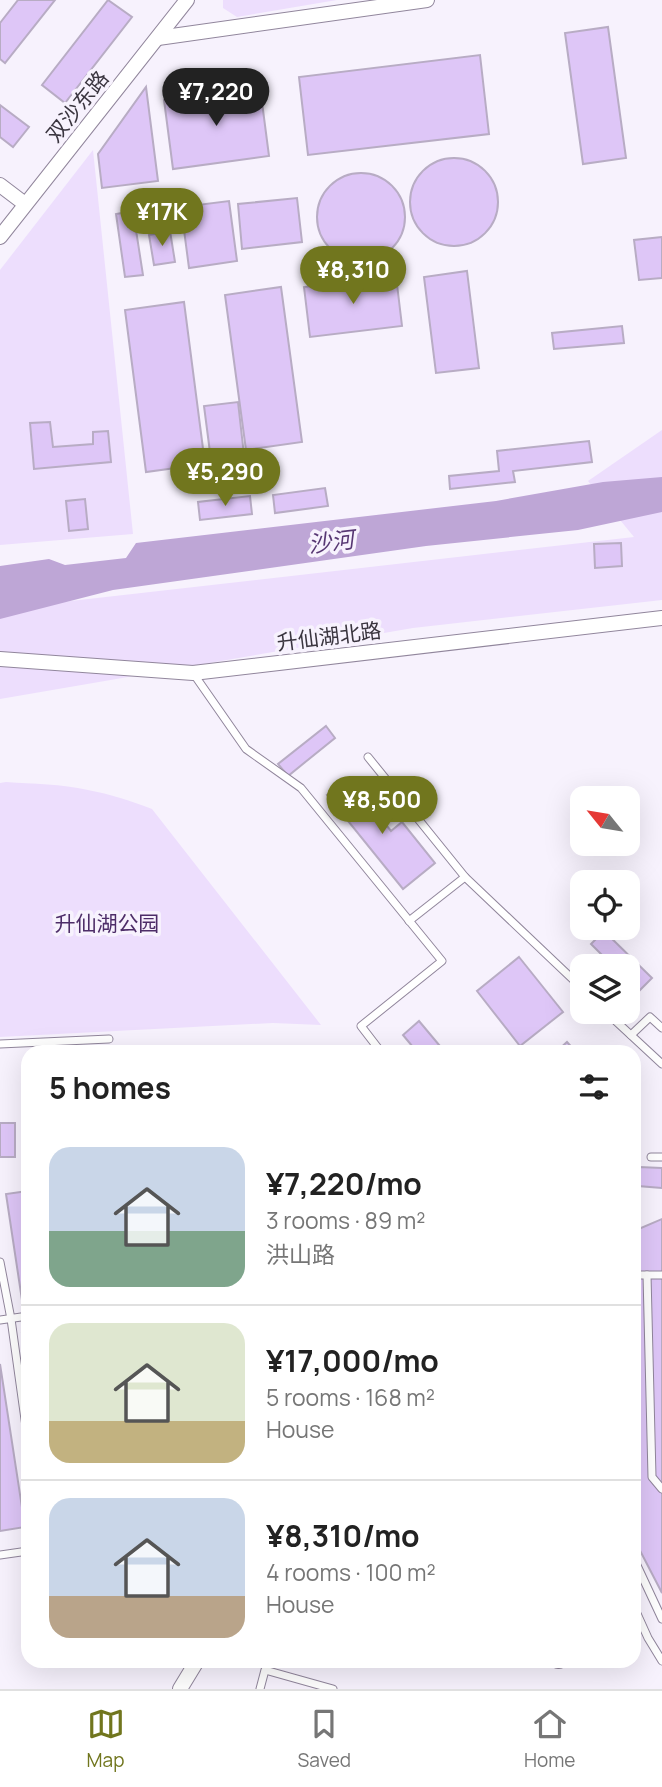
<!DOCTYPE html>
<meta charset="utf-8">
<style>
:root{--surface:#fff;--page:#f6f6f6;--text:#222;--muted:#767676;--line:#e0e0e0;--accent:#71761e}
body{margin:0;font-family:Manrope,"Noto Sans SC",sans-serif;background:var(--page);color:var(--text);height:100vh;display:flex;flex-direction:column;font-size:26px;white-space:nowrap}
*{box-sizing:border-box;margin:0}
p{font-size:23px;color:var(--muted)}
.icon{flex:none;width:38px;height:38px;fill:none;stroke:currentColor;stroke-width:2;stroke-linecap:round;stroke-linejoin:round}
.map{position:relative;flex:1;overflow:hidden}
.side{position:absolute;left:21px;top:1045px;width:620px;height:623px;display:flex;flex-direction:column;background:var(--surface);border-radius:21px;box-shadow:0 7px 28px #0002}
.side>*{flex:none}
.needle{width:46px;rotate:300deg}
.buttons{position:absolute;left:570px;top:786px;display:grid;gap:14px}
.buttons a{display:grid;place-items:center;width:70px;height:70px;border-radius:14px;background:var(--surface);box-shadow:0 7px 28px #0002;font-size:35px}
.price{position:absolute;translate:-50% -60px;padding:0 16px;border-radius:24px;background:var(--accent);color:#fff;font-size:23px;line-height:46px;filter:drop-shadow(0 2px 4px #0008)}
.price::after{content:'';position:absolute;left:50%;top:42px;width:21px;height:16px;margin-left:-10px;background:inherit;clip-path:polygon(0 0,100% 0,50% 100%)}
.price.on{background:#222;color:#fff}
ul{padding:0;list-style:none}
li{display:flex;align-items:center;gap:21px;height:175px;padding:0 28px}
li+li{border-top:2px solid var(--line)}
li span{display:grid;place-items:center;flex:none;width:196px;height:140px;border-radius:21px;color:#555}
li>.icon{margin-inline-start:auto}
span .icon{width:84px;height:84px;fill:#fffc;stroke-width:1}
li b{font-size:30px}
h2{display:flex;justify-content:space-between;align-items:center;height:84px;padding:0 28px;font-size:30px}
.tabs{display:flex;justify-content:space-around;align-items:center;height:98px;border-top:2px solid var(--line);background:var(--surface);font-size:19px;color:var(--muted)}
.tabs a{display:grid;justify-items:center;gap:4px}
.tabs .on{color:var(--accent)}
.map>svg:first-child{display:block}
</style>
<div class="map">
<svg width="662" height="1689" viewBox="0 0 662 1689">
<rect width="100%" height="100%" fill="#f7f2fd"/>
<!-- green -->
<g fill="#eddefd">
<path d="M223,0H337L237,17L223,8Z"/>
<path d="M93,150L133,534L0,545V270Z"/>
<path d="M662,430V600L413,628L0,699V609L634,537L588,481Z"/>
<path d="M6,782C34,784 61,784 88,790C110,794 131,801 152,809L321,1025L273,1023L0,1037V783Z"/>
</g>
<!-- water -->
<path fill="#bea6d6" d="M662,477V512L578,530L426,546L113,590L0,619V566L49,559L65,565L126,558L136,543L496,501L603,482Z"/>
<!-- building -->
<g fill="#dec6f7" stroke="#b8acc4" stroke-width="2">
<path d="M18,0H55L5,63L0,59V23Z"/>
<path d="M108,0L132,17L65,103L42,85Z"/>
<path d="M608,27L626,158L583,164L565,33Z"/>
<path d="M480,55L489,134L308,155L299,77Z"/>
<path d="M146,87L158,181L102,188L98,154Z"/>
<path d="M260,87L269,156L173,169L164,100Z"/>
<path d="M0,105L29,127L13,147L0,137Z"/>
<circle cx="454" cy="202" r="44"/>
<circle cx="361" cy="217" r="44"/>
<path d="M297,198L302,242L242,249L238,204Z"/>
<path d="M229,201L237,261L189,268L181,207Z"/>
<path d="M171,203L173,216L150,219L148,206Z"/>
<path d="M133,211L143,275L125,277L116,214Z"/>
<path d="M170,231L175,262L154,265L149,235Z"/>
<path d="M662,237V278L639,280L634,240Z"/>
<path d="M467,271L479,368L436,373L424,277Z"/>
<path d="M396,276L402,326L310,337L304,287Z"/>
<path d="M281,287L302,442L246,450L225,295Z"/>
<path d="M184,302L205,464L146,472L125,310Z"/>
<path d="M622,326L624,343L554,349L552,333Z"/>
<path d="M238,402L244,455L211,460L204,406Z"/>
<path d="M50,422L53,447L93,444V432L108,431L111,462L34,469L30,423Z"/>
<path d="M589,441L592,462L513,471L515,482L450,489L449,476L499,471L497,451Z"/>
<path d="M325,488L328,506L275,513L273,495Z"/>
<path d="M250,496L252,514L200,520L198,502Z"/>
<path d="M85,499L88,529L69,531L66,501Z"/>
<path d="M621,543L622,566L595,568L594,544Z"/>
<path d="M326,726L335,738L288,776L278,764Z"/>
<path d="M348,778L391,831L402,822L435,863L403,889L327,795Z"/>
<path d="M604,931L652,978L639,991L628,981V966H613L591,944Z"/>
<path d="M519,957L563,1012L520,1046L477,991Z"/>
<path d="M419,1021L445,1052H417L403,1035Z"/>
<path d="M567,1042L576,1052H556Z"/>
<rect x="0" y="1123" width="15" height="34"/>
<path d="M639,1167L662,1168V1188L638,1186Z"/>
<path d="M28,1191V1299L22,1300L6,1194Z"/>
<path d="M662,1219V1593L634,1539V1231Z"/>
<path d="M28,1332V1373L22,1333Z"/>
<path d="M0,1364L25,1527L0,1531Z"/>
</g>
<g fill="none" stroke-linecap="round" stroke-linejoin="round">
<defs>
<g id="lane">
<path d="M193,673L246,749L301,788L442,961L361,1026L381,1052"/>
<path d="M368,757L465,877L583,989"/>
<path d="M409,921L465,877"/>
<path d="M606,1012L662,1064"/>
<path d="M631,1035L650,1017L662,1028"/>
<path d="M0,1044L109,1039"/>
<path d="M651,1157H662"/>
<path d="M0,1262L11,1319L28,1441"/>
<path d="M634,1275H662"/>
<path d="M647,1275L652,1477L662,1489"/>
<path d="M0,1320L28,1316"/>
<path d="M0,1555L28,1551"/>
<path d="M634,1559L662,1619"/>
<path d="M634,1607L648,1638L662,1661"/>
<path d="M260,1689L265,1670L333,1689"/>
</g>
<g id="street">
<path d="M158,38L427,0"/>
<path d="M0,185L25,204"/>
<path d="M0,237L187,0"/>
<path d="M0,659L193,673L662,618"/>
<path d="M558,1661H559"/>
<path d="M180,1689L197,1661"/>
</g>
</defs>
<!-- lane casing -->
<use href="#lane" stroke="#91869c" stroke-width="9"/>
<!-- street casing -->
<use href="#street" stroke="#91869c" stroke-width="16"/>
<!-- lane -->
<use href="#lane" stroke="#fff" stroke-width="7"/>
<!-- street -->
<use href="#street" stroke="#fff" stroke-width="14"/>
</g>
<g text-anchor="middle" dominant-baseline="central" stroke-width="7" stroke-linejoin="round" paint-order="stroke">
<!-- street labels -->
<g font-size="21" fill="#3a353f" stroke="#f7f2fd">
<text transform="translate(77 106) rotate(-51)">双沙东路</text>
<text transform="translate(329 636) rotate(-7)">升仙湖北路</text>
</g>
<!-- park labels -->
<g font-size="21" fill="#4d2d68" stroke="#f7f2fd">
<text x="107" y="923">升仙湖公园</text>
</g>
<!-- water labels -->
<g font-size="23" font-style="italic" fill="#573773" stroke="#f7f2fd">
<text transform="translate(331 541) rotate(-7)">沙河</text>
</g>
</g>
</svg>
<div class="buttons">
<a><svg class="needle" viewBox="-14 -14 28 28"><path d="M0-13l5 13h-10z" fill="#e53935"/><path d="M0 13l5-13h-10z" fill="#767676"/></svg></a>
<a><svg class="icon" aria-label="locate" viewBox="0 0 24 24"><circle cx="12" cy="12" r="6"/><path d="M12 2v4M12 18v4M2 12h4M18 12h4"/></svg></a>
<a><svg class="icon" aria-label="layers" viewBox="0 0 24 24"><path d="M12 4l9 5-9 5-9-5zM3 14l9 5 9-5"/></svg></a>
</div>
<b class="price on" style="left:216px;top:128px">¥7,220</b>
<b class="price" style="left:162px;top:248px">¥17K</b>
<b class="price" style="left:353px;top:306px">¥8,310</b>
<b class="price" style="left:225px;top:508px">¥5,290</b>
<b class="price" style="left:382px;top:836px">¥8,500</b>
<section class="side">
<h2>5 homes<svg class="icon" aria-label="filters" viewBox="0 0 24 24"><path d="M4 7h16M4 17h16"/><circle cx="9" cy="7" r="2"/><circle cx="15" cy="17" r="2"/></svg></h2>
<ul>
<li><span style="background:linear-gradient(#c9d6e8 60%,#7fa58c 0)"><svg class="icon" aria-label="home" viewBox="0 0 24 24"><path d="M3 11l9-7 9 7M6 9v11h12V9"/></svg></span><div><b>¥7,220/mo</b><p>3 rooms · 89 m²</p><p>洪山路</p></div></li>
<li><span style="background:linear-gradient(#dfe7d0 70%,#c2b280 0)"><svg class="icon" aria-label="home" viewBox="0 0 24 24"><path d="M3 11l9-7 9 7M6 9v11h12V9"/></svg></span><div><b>¥17,000/mo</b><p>5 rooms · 168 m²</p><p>House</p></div></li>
<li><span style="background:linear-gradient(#c9d6e8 70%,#b9a48a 0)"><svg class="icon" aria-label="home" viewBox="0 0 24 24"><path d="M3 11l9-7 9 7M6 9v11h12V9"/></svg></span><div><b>¥8,310/mo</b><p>4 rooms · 100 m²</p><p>House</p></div></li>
</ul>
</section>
</div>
<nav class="tabs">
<a class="on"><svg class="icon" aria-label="map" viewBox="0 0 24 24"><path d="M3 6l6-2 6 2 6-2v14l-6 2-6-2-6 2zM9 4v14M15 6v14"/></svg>Map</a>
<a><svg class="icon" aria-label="saved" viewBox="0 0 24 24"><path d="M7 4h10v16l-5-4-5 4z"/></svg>Saved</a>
<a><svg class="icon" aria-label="home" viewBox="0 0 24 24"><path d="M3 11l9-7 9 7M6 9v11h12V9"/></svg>Home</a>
</nav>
